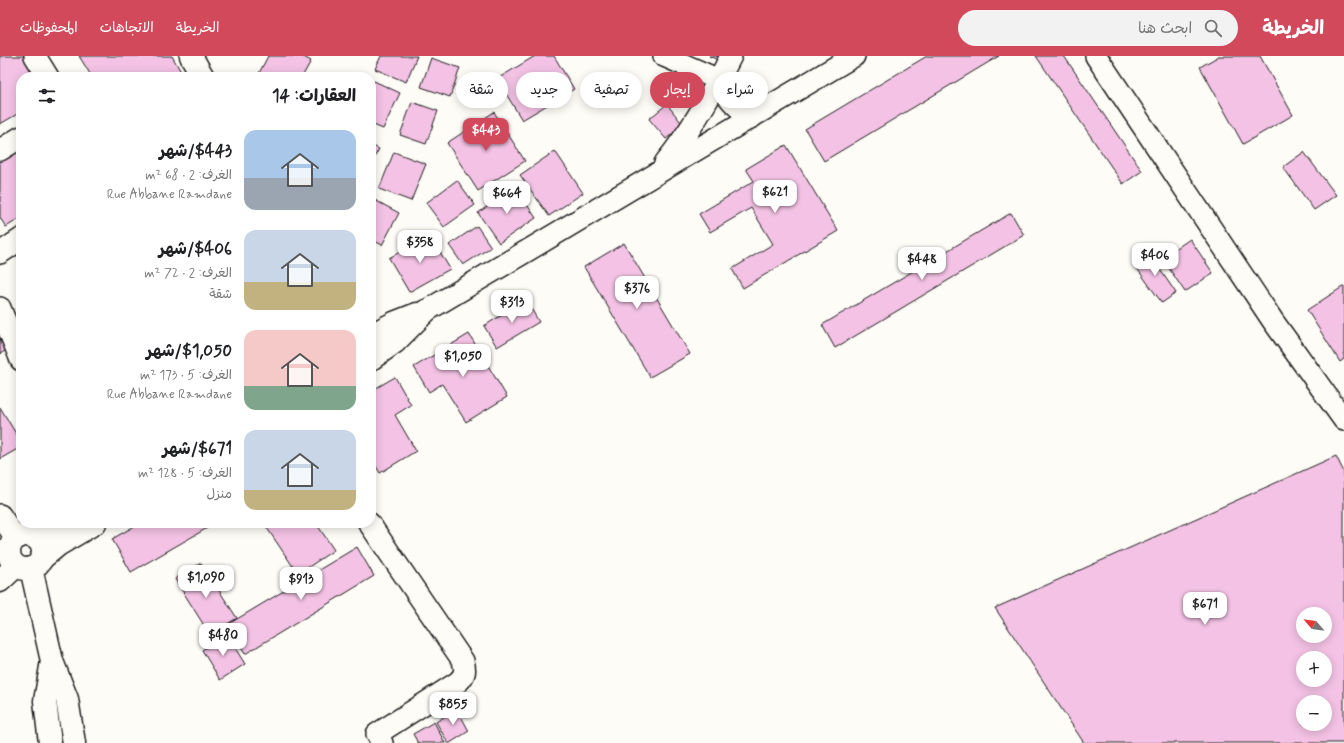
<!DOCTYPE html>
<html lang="ar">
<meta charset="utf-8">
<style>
:root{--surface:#fff;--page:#f2f2f2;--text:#202124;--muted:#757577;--accent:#d1495b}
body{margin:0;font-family:Mynerve,"Playpen Sans Arabic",sans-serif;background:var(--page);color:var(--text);direction:rtl;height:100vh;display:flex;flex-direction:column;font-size:15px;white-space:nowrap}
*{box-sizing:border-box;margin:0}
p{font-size:13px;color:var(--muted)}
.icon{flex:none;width:22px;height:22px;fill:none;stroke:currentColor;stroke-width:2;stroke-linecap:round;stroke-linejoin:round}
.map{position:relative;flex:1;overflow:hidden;direction:ltr}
.details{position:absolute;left:16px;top:16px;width:360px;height:456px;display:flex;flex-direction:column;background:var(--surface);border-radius:16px;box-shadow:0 2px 10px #0003;direction:rtl}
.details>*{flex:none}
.top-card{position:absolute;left:388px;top:16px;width:380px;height:36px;direction:rtl;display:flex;gap:8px}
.needle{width:26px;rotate:298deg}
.tools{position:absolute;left:1296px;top:551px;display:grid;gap:8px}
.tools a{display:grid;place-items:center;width:36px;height:36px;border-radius:50%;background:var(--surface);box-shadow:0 2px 10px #0003;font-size:20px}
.price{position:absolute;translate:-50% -34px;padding:0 9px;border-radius:8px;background:#fff;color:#222;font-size:13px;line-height:26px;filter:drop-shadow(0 1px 2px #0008)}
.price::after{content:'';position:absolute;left:50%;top:24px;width:12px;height:9px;margin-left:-6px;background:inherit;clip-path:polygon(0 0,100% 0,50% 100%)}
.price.active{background:var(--accent);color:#fff}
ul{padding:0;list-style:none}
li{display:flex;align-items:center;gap:12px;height:100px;padding:0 20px}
li span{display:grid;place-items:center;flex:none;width:112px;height:80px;border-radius:12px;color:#555}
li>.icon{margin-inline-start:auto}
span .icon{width:48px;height:48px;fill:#fffc;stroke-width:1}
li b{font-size:17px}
h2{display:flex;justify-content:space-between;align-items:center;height:48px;padding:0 20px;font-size:17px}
.tag{padding:0 14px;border-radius:18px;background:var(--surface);box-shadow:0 2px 10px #0003;font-size:14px;line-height:36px}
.tag.active{background:var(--accent);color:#fff}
header{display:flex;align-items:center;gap:24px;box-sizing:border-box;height:56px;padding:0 20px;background:var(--accent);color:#fff}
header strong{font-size:19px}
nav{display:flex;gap:22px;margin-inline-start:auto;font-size:14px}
.search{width:280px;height:36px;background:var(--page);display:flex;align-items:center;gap:10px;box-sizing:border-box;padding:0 14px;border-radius:22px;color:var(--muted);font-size:15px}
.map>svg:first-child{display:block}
</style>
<header>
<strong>الخريطة</strong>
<div class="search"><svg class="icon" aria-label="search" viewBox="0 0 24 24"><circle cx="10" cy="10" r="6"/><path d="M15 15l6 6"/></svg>ابحث هنا</div>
<nav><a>الخريطة</a><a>الاتجاهات</a><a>المحفوظات</a></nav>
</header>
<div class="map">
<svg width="1344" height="687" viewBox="0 0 1344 687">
<rect width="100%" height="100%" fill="#fdfcf7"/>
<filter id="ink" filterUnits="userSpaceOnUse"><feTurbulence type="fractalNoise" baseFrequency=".025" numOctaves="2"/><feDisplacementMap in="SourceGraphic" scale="8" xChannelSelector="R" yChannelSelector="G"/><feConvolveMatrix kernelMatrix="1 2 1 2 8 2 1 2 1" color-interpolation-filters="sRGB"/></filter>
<g filter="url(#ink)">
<!-- building -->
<g fill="#f3c2e4" stroke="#1c1c1c" fill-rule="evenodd">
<path d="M0,0H30L42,21H21V56L0,68Z"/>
<path d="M79,0H172L184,21H92Z"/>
<path d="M268,0H302L311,5L302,21H257Z"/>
<path d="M381,0H417L406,26L375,13Z"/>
<path d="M535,0H554L574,33L522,64L497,23Z"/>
<path d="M709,0H720L718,4Z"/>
<path d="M927,0H999L824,105L805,73Z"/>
<path d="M1036,0H1064L1142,115L1123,128Z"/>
<path d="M1219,0H1260L1293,59L1243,88L1200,11Z"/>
<path d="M431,2L460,12L450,41L421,31Z"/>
<path d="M374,25L400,37L383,73L371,68V31Z"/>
<path d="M412,46L438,55L426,88L400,79Z"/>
<path d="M667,48L683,69L666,83L649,63Z"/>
<path d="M494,56L525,105L478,135L447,87Z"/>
<path d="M21,87V162L6,171L0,162V100Z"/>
<path d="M371,89L379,93L371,107Z"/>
<path d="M786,89L838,175L743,232L732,213L773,188L751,152L710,176L699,158L754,125L746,113Z"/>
<path d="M555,95L583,137L549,160L520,119Z"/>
<path d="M394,96L426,108L411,145L379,133Z"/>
<path d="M1304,96L1336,139L1314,154L1283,111Z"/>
<path d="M457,124L475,149L444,171L426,147Z"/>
<path d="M515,131L536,162L499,187L478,157Z"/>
<path d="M371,142L399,157L382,189L371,183Z"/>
<path d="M1011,157L1024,179L835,292L822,269Z"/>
<path d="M477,170L491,191L463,209L449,189Z"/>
<path d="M430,179L450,213L409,236L389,202Z"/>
<path d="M1190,183L1213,217L1185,236L1162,202Z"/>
<path d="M624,187L690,298L650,321L584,211Z"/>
<path d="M1148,196L1176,237L1162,247L1133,207Z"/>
<path d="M1344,230V303L1340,306L1307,254Z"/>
<path d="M526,244L539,266L497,291L484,270Z"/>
<path d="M0,276L10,292L0,298Z"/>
<path d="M469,278L507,341L466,366L442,328L429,336L414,311Z"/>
<path d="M395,321L411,349L395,359L416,395L380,417L371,402V335Z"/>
<path d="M0,351L21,386V391L0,403Z"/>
<path d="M1336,400L1344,416V687H1084L995,552ZM1303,558H1325V580H1303ZM1303,602H1325V624H1303ZM1303,646H1325V668H1303Z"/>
<path d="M140,467H216L131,516L112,483Z"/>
<path d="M268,467H316L334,494L298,518L265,469Z"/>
<path d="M357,491L374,520L245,598L227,569Z"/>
<path d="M201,507L237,562L210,579L175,523Z"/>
<path d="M227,579L245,608L220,624L202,594Z"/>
<path d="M457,653L469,675L450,687H448L436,666Z"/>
<path d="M434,666L445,687H418L413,678Z"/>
</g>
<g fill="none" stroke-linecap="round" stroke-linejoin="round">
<defs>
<g id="street">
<path d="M35,0L48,21"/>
<path d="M664,0L719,24C726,41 736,52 752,61"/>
<path d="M1096,0L1273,265L1344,364"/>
<path d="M0,94L21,81"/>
<path d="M665,107C692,74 712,38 731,0"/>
<path d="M0,197L21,183"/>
<path d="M0,252L21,304"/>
<path d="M426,255L854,0"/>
<path d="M0,459L16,482"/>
<path d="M369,467L463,605C466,615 465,619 458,626L377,678L382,687"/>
</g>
<g id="secondary">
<path d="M191,0L203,21"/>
<path d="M371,279L394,267L417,258"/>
<path d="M371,303L395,286L426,255"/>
<circle cx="26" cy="496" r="17"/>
<path d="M30,480L44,477L61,467"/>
<path d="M41,503L58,489L95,467"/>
<path d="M31,512L52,605L67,643L74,687"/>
<path d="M0,525L16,510"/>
<path d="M50,687L45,645L52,605"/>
</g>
</defs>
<!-- street casing -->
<use href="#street" stroke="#1c1c1c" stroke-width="24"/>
<!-- secondary casing -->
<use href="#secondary" stroke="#1c1c1c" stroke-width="25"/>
<!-- street -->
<use href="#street" stroke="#fdfcf7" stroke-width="21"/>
<!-- secondary -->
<use href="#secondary" stroke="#fdfcf7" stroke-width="22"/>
</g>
</g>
</svg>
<div class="tools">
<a><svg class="needle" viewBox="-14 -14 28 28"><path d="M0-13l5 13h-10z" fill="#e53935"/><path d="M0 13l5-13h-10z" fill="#757577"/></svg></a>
<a>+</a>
<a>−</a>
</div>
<b class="price active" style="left:486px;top:96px">$443</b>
<b class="price" style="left:775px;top:158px">$621</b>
<b class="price" style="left:507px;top:159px">$664</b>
<b class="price" style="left:420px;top:208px">$358</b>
<b class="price" style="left:1155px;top:221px">$406</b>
<b class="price" style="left:922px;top:225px">$448</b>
<b class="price" style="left:637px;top:254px">$376</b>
<b class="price" style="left:512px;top:268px">$313</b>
<b class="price" style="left:463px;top:322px">$1,050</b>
<b class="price" style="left:206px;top:543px">$1,090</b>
<b class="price" style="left:301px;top:545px">$913</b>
<b class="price" style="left:1205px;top:570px">$671</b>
<b class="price" style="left:223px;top:601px">$480</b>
<b class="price" style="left:453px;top:670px">$855</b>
<div class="top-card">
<a class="tag">شراء</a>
<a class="tag active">إيجار</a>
<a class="tag">تصفية</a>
<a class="tag">جديد</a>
<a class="tag">شقة</a>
</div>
<section class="details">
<h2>العقارات: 14<svg class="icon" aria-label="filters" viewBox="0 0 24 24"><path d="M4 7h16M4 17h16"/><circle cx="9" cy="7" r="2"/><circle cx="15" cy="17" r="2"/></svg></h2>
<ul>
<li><span style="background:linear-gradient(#a9c7e8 60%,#9aa5b1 0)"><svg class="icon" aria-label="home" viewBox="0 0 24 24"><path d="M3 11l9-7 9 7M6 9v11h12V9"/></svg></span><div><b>$443/شهر</b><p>الغرف: 2 · 68 m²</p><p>Rue Abbane Ramdane</p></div></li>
<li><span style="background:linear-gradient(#c9d6e8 65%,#c2b280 0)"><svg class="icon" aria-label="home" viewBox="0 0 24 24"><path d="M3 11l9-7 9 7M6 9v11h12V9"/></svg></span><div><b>$406/شهر</b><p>الغرف: 2 · 72 m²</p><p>شقة</p></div></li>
<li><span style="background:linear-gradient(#f6c9c9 70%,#7fa58c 0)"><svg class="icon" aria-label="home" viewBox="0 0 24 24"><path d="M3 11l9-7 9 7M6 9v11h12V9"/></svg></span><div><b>$1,050/شهر</b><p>الغرف: 5 · 173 m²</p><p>Rue Abbane Ramdane</p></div></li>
<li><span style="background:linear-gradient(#c9d6e8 75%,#c2b280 0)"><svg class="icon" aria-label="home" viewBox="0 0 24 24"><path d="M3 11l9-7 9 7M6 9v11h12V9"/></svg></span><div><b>$671/شهر</b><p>الغرف: 5 · 128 m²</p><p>منزل</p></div></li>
</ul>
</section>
</div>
